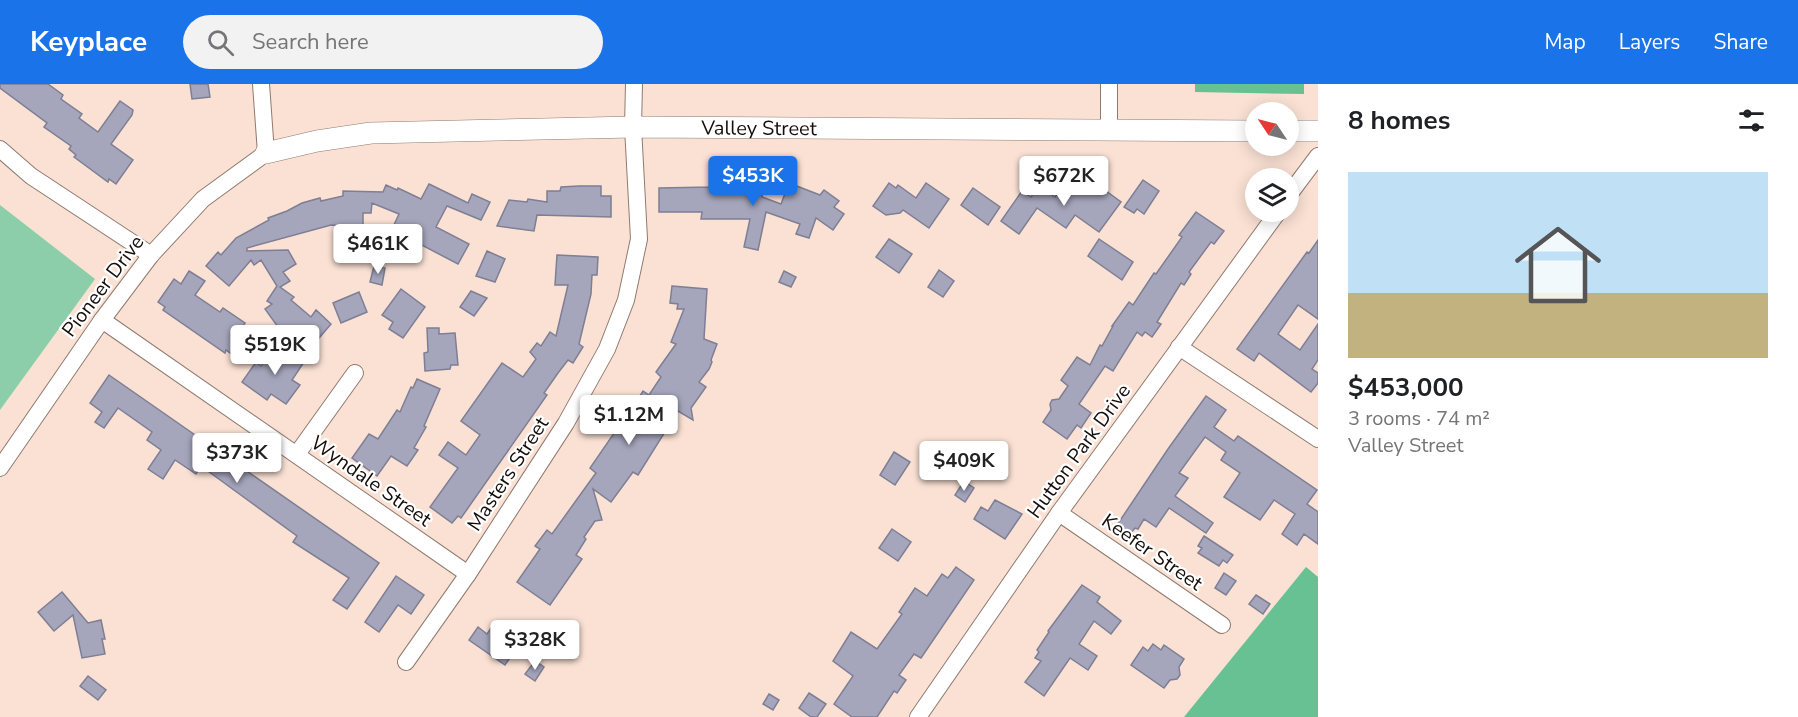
<!DOCTYPE html>
<meta charset="utf-8">
<style>
:root{--surface:#fff;--page:#f2f2f2;--text:#202124;--muted:#757577;--line:#e0e0e0;--accent:#1a73e8}
body{margin:0;font-family:"Nunito Sans",sans-serif;background:var(--page);color:var(--text);height:100vh;display:flex;flex-direction:column;font-size:22px;white-space:nowrap}
*{box-sizing:border-box;margin:0}
p{font-size:20px;color:var(--muted)}
.icon{flex:none;width:33px;height:33px;fill:none;stroke:currentColor;stroke-width:2;stroke-linecap:round;stroke-linejoin:round}
.map{position:relative;flex:1;overflow:hidden}
.drawer{display:flex;flex-direction:column;background:var(--surface);width:480px}
.drawer>*{flex:none}
.needle{width:39px;rotate:305deg}
.fabs{position:absolute;left:1245px;top:18px;display:grid;gap:12px}
.fabs a{display:grid;place-items:center;width:54px;height:54px;border-radius:50%;background:var(--surface);box-shadow:0 3px 15px #0003;font-size:30px}
.price{position:absolute;translate:-50% -51px;padding:0 14px;border-radius:6px;background:#fff;color:#222;font-size:20px;line-height:39px;filter:drop-shadow(0 2px 3px #0008)}
.price::after{content:'';position:absolute;left:50%;top:36px;width:18px;height:14px;margin-left:-9px;background:inherit;clip-path:polygon(0 0,100% 0,50% 100%)}
.price.selected{background:var(--accent);color:#fff}
ul{padding:0;list-style:none}
li{display:grid;align-content:center;gap:12px;height:318px;padding:0 30px}
li+li{border-top:2px solid var(--line)}
li span{display:grid;place-items:center;height:186px;border-radius:0px;color:#555}
li>.icon{margin-inline-start:auto}
span .icon{width:108px;height:108px;fill:#fffc;stroke-width:1}
li b{font-size:26px}
h2{display:flex;justify-content:space-between;align-items:center;height:72px;padding:0 30px;font-size:26px}
header{display:flex;align-items:center;gap:36px;box-sizing:border-box;height:84px;padding:0 30px;background:var(--accent);color:#fff}
header strong{font-size:28px}
nav{display:flex;gap:33px;margin-inline-start:auto;font-size:21px}
.search{width:420px;height:54px;background:var(--page);display:flex;align-items:center;gap:15px;box-sizing:border-box;padding:0 21px;border-radius:33px;color:var(--muted);font-size:22px}
main{display:flex;flex:1;min-height:0}
.map>svg:first-child{display:block}
</style>
<header>
<strong>Keyplace</strong>
<div class="search"><svg class="icon" aria-label="search" viewBox="0 0 24 24"><circle cx="10" cy="10" r="6"/><path d="M15 15l6 6"/></svg>Search here</div>
<nav><a>Map</a><a>Layers</a><a>Share</a></nav>
</header>
<main>
<div class="map">
<svg width="1318" height="633" viewBox="0 0 1318 633">
<rect width="100%" height="100%" fill="#fae1d4"/>
<!-- green -->
<path fill="#8ccea9" d="M0,121L95,195L0,326Z"/>
<!-- forest -->
<g fill="#67c193">
<path d="M1195,0H1304V10L1195,8Z"/>
<path d="M1306,483L1318,493V633H1184Z"/>
</g>
<!-- building -->
<g fill="#a5a5bc" stroke="#7e7e94" stroke-width="1.5">
<path d="M0,0H48L63,11L61,15L82,30L79,34L98,48L120,17L133,26L132,31L111,60L133,76L116,100L109,95L108,98L74,73L76,71L69,65L71,62L44,43L47,39L0,4Z"/>
<path d="M190,0H208L210,13L192,15Z"/>
<path d="M1082,96L1099,108L1102,104L1121,118L1099,148L1075,131L1066,144L1037,124L1019,150L1001,137L1022,107L1031,113L1039,102L1055,113L1065,99L1071,103L1074,99L1078,101Z"/>
<path d="M1143,96L1159,107L1144,130L1137,125L1134,129L1124,123Z"/>
<path d="M735,98L763,100L762,113L781,120L789,99L820,111L824,106L839,117L834,123L844,130L833,146L816,134L809,154L796,150L800,140L766,128L758,166L744,163L750,135H701L702,128H659V104L712,103V101H735Z"/>
<path d="M889,99L896,104L898,101L916,114L926,99L949,115L929,144L903,126L900,129L886,131L873,122Z"/>
<path d="M429,100L468,119L472,110L490,118L481,136L447,122L436,143L469,160L458,180L416,158L418,155L393,143L399,130L372,119L371,129H363V143L331,141L247,164V167L288,166L296,180L283,188L290,197L280,203L294,213L291,216L311,233L316,226L331,240L301,275L265,225L272,220L267,217L277,202L261,176L254,181L251,176L229,202L206,182L218,168L221,171L236,154L269,136L268,134L287,127L302,119L320,114L321,117L343,112V107L383,108L386,101L397,106L398,104L421,115Z"/>
<path d="M579,102H601V112H611V133L537,131L534,147L497,142L509,116L527,118L528,115L547,118V107H560L561,103Z"/>
<path d="M973,104L1000,123L988,141L961,121Z"/>
<path d="M1196,128L1224,147L1214,160L1211,158L1189,188L1191,190L1184,201L1181,199L1157,238L1161,240L1152,253L1145,248L1142,252L1137,248L1113,287L1105,282L1079,320L1091,329L1081,344L1077,341L1067,355L1043,338L1051,326L1050,320L1052,316L1059,315L1068,302L1061,296L1077,273L1090,281L1100,261L1102,262L1113,242H1112L1129,218L1133,221L1154,189L1156,190L1182,153L1179,151Z"/>
<path d="M889,155L912,170L899,189L876,173Z"/>
<path d="M1099,155L1133,178L1122,196L1088,172Z"/>
<path d="M1318,156V235L1298,221L1278,250L1300,266L1318,240V276L1312,285L1318,289V299L1311,308L1259,269L1254,277L1237,265L1307,168L1309,169Z"/>
<path d="M487,167L505,175L495,198L476,192Z"/>
<path d="M557,171L598,173L597,191H592L591,210L579,260L583,263L573,279L568,276L558,289L544,309L547,311L461,434L458,432L452,439L430,423L458,384L439,371L448,358L466,371L480,351L461,337L502,279L523,293L536,275L530,268L537,259L541,262L550,248L556,252L568,201H555Z"/>
<path d="M374,182L385,184L382,201L370,198Z"/>
<path d="M939,186L954,197L943,213L928,203Z"/>
<path d="M189,187L205,197L195,211L220,228L223,224L245,239L242,244L249,249L234,272L226,266L225,269L163,226L165,223L158,218L174,195L181,200Z"/>
<path d="M784,187L796,193L791,203L779,198Z"/>
<path d="M672,202L707,205L704,255L717,260L711,276L712,278L709,285L699,298L706,303L691,324L693,336L678,327L638,391L633,388L611,418L593,405L602,436L595,437L584,453L586,455L576,471L582,475L550,521L517,498L540,465L535,462L547,446L552,450L593,393L596,389L590,384L619,342L632,352L646,332L633,323L643,307L649,311L661,293L656,288L676,260L671,258L684,225H677L678,220L670,219Z"/>
<path d="M401,205L425,223L403,254L389,245L393,238L382,231Z"/>
<path d="M471,207L487,214L474,232L460,223Z"/>
<path d="M359,208L367,228L341,239L333,219Z"/>
<path d="M427,244H439V250L455,249L458,281H451L450,285L425,287L424,269L428,268Z"/>
<path d="M278,261L304,278L292,296L300,301L286,320L271,310L267,316L242,298L256,278L261,282Z"/>
<path d="M109,291L379,479L347,525L333,516L349,494L293,458L297,452L201,382L196,390L175,376L163,395L148,385L161,366L147,356L152,348L118,324L104,344L95,338L102,328L90,319Z"/>
<path d="M417,295L440,305L424,342L426,343L414,364L418,366L407,382L391,372L377,392L352,374L369,350L378,355L397,326L400,328L411,303L413,304Z"/>
<path d="M1206,312L1226,326L1214,343L1234,357L1238,352L1317,406L1307,420L1318,428V460L1304,450L1297,461L1282,450L1295,430L1274,416L1260,436L1224,413L1240,389L1221,376L1226,368L1205,353L1179,389L1188,394L1175,412L1213,439L1206,449L1169,424L1156,443L1144,435L1138,445L1135,444L1130,450L1117,441L1168,365Z"/>
<path d="M894,368L910,378L895,401L880,391Z"/>
<path d="M964,397L974,404L965,418L955,411Z"/>
<path d="M995,416L1022,430L1005,455L974,435L981,423L988,427Z"/>
<path d="M892,445L911,458L898,477L879,464Z"/>
<path d="M1204,452L1233,471L1227,479L1223,476L1219,482L1198,469L1202,464L1198,462Z"/>
<path d="M956,483L974,496L921,574L914,570L899,591L906,596L897,609L894,607L877,633H852L834,620L853,592L833,577L851,548L877,565L902,530L899,528L915,504L927,512L942,490L948,494Z"/>
<path d="M1224,489L1236,497L1226,511L1215,504Z"/>
<path d="M396,492L424,511L411,530L398,521L379,548L365,538Z"/>
<path d="M1082,501L1100,513L1097,518L1121,537L1111,550L1094,537L1079,560L1097,572L1088,586L1070,574L1044,612L1025,598L1041,577L1035,574L1039,568L1037,566L1049,548L1048,547Z"/>
<path d="M62,508L88,539L101,536L105,555H102L105,570L82,574L73,531L54,547L38,528Z"/>
<path d="M1256,511L1270,520L1263,530L1249,520Z"/>
<path d="M496,537L522,556L505,581L469,556L478,543L487,550Z"/>
<path d="M1153,560L1161,566L1164,561L1184,575L1179,583L1180,591L1177,595L1170,596L1164,604L1131,581L1143,563L1148,567Z"/>
<path d="M535,577L544,583L535,597L525,590Z"/>
<path d="M88,592L106,606L98,616L80,602Z"/>
<path d="M809,609L826,620L817,633H811L799,624Z"/>
<path d="M769,610L779,616L773,626L763,620Z"/>
</g>
<g fill="none" stroke-linecap="round" stroke-linejoin="round">
<defs>
<g id="minor">
<path d="M1109,46V0"/>
<path d="M0,65L31,92L151,171"/>
<path d="M1288,112L1318,72"/>
<path d="M102,236L468,490"/>
<path d="M1179,263L1318,355"/>
<path d="M297,370L355,289"/>
<path d="M0,384L102,236L151,171L203,115L266,69L261,0"/>
<path d="M1059,429L1222,541"/>
<path d="M406,578L468,490L566,339L607,265L626,216L639,155L633,43L634,0"/>
<path d="M918,633L1059,429L1278,128"/>
</g>
<g id="major">
<path d="M1288,47H1318"/>
<path id="s1" d="M266,69L317,57L371,49L633,43L1256,47"/>
</g>
</defs>
<!-- minor casing -->
<use href="#minor" stroke="#907a6f" stroke-width="18"/>
<!-- major casing -->
<use href="#major" stroke="#907a6f" stroke-width="22"/>
<!-- minor -->
<use href="#minor" stroke="#fff" stroke-width="16"/>
<!-- major -->
<use href="#major" stroke="#fff" stroke-width="21"/>
</g>
<g text-anchor="middle" dominant-baseline="central" stroke-width="4.5" stroke-linejoin="round" paint-order="stroke">
<!-- street labels -->
<g font-size="20" fill="#150d09" stroke="#fff">
<text stroke="none"><textPath href="#s1" startOffset="495">Valley Street</textPath></text>
<text transform="translate(103 202) rotate(-53)">Pioneer Drive</text>
<text transform="translate(1079 367) rotate(-54)">Hutton Park Drive</text>
<text transform="translate(508 390) rotate(-57)">Masters Street</text>
<text transform="translate(371 397) rotate(35)">Wyndale Street</text>
<text transform="translate(1152 468) rotate(35)">Keefer Street</text>
</g>
</g>
</svg>
<div class="fabs">
<a><svg class="needle" viewBox="-14 -14 28 28"><path d="M0-13l5 13h-10z" fill="#e53935"/><path d="M0 13l5-13h-10z" fill="#757577"/></svg></a>
<a><svg class="icon" aria-label="layers" viewBox="0 0 24 24"><path d="M12 4l9 5-9 5-9-5zM3 14l9 5 9-5"/></svg></a>
</div>
<b class="price selected" style="left:753px;top:123px">$453K</b>
<b class="price" style="left:1064px;top:123px">$672K</b>
<b class="price" style="left:378px;top:191px">$461K</b>
<b class="price" style="left:275px;top:292px">$519K</b>
<b class="price" style="left:629px;top:362px">$1.12M</b>
<b class="price" style="left:237px;top:400px">$373K</b>
<b class="price" style="left:964px;top:408px">$409K</b>
<b class="price" style="left:535px;top:587px">$328K</b>
</div>
<section class="drawer">
<h2>8 homes<svg class="icon" aria-label="filters" viewBox="0 0 24 24"><path d="M4 7h16M4 17h16"/><circle cx="9" cy="7" r="2"/><circle cx="15" cy="17" r="2"/></svg></h2>
<ul>
<li><span style="background:linear-gradient(#bfe0f5 65%,#c2b280 0)"><svg class="icon" aria-label="home" viewBox="0 0 24 24"><path d="M3 11l9-7 9 7M6 9v11h12V9"/></svg></span><div><b>$453,000</b><p>3 rooms · 74 m²</p><p>Valley Street</p></div></li>
</ul>
</section>
</main>
